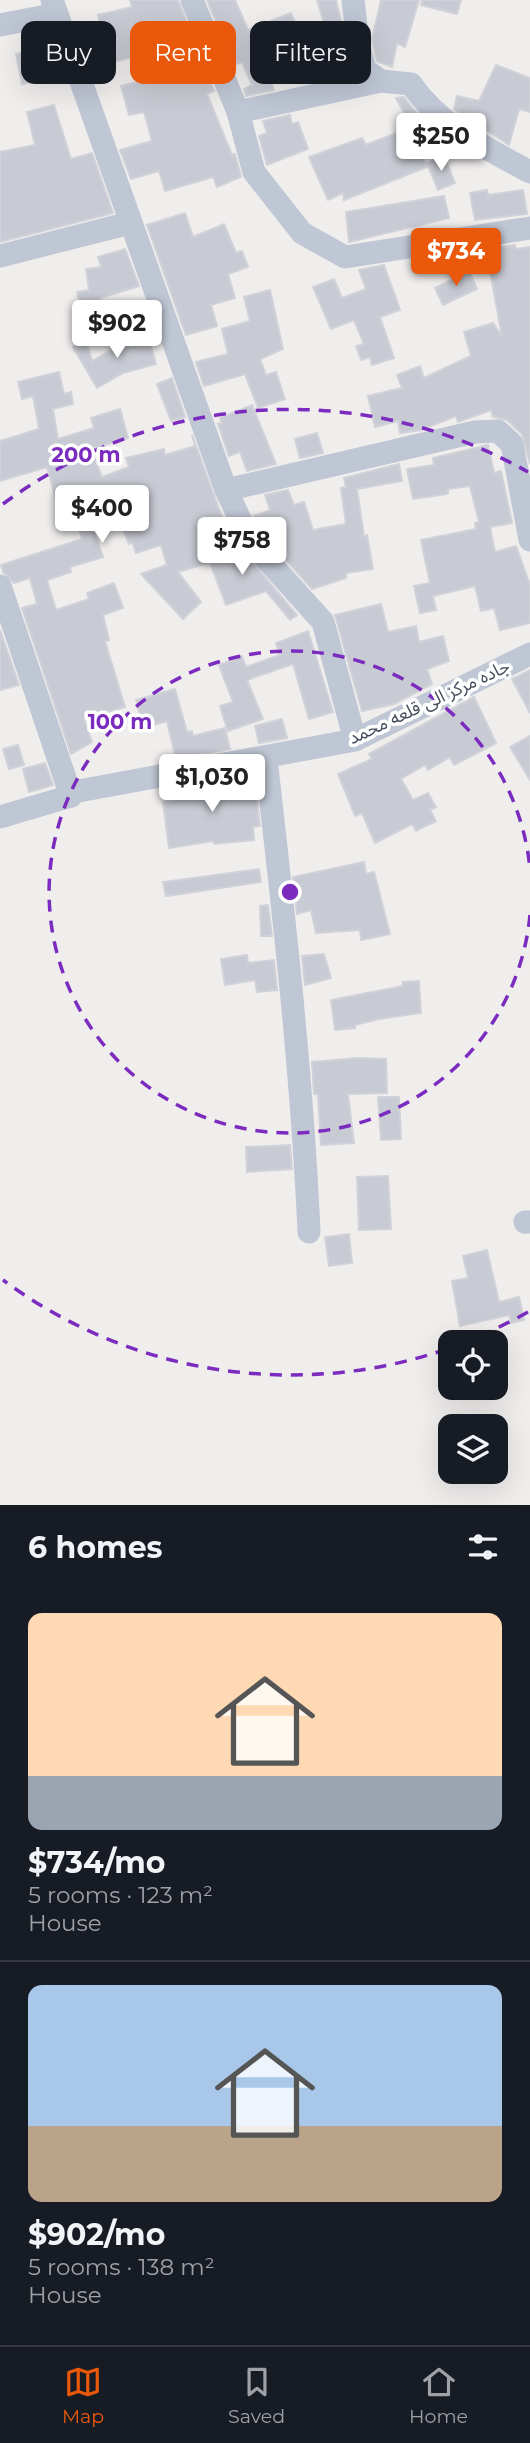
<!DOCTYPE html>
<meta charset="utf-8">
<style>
:root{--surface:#171b24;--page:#20242c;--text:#f1f3f6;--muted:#9ea1a6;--line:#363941;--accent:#ea580c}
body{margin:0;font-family:Montserrat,"Noto Sans Arabic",sans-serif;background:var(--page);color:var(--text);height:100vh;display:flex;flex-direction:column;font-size:26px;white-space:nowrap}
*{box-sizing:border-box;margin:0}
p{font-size:23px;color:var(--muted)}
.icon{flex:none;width:38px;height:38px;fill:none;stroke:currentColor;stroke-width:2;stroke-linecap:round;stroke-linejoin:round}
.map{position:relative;height:1505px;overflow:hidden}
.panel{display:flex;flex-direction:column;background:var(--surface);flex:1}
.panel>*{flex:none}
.top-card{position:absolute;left:21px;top:21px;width:488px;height:63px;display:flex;gap:14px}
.controls{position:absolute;left:438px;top:1330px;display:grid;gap:14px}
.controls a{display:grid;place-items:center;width:70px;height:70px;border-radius:14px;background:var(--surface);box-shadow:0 7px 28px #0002;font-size:35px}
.price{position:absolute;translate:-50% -60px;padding:0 16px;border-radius:7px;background:#fff;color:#222;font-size:23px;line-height:46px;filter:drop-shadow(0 2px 4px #0008)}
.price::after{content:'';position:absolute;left:50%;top:42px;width:21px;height:16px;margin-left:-10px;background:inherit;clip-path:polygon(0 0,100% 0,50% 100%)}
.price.selected{background:var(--accent);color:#fff}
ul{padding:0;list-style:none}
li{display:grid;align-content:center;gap:14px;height:371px;padding:0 28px}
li+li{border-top:2px solid var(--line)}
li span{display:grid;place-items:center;height:217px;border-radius:14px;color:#555}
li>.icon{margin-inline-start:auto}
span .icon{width:126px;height:126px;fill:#fffc;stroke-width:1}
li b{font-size:30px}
h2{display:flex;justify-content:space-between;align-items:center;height:84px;padding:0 28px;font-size:30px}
.chip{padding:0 24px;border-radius:14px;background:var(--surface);box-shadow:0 7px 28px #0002;font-size:24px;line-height:63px}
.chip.selected{background:var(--accent);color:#fff}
.tab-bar{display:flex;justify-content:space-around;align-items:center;height:98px;border-top:2px solid var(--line);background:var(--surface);font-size:19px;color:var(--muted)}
.tab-bar a{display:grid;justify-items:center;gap:4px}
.tab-bar .selected{color:var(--accent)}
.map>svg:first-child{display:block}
</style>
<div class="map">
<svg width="530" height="1505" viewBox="0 0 530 1505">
<rect width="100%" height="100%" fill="#f0eded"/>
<!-- building -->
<g fill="#c9cbd4" stroke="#d1d2d9" stroke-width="2">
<path d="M130,0H178L192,36L178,42L193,68L196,67L197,71L205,68L214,91L207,94L232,155L235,154L241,177L217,187L213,177L165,191L159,171L131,179L120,150L152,141L144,112L129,115L121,86L156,77L148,53L114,62L108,36L103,37L98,15L132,7Z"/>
<path d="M207,0H235L248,30L291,13L301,36L325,26L317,0H336L342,26L329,29L340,55L314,65L309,52L267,70L274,90L246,96L244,89L252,85L242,62L234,65Z"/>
<path d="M381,0H419L405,47L397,43L392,67L377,61L372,40Z"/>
<path d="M422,0H461L457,14L421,5Z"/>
<path d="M43,48L49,79L22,84L16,54Z"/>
<path d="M496,65L530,78V112L519,109L509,145L454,109L457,96L479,101Z"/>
<path d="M404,97L413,109L425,121L412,128L396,98Z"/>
<path d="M54,105L71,159L92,153L113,213L0,242V152L35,145L27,112Z"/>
<path d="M290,115L292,124L298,122L308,149L267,165L259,136L267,133L263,121Z"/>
<path d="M411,127L427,167L344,200L343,193L328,200L309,157L362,138L366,145Z"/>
<path d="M444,156L455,183L438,190L427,163Z"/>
<path d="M487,190L488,195L523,190L527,214L475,220L470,193Z"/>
<path d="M444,196L449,218L349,242L346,212Z"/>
<path d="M185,213L193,237L224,224L236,253L242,251L248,267L228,274L235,298L211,305L217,326L186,335L147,225Z"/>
<path d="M515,245L516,249L530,247V464L522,434L507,420L493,417L491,410L458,422L456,416L421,430L400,433L398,421L375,427L368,396L402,388L397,375L420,366L424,378L471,356L464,332L493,323L502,337L486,249Z"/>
<path d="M125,249L139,286L100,298L101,302L80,306L77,292L89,290L86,269L101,267L98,257Z"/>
<path d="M384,265L400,310L380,317L394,358L372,365L370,357L361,360L356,346L364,344L354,320L331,329L313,287L334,279L342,298L366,289L359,270Z"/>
<path d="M469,271L477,289L443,305L435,288Z"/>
<path d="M270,290L283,349L260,359L266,375L276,372L285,399L258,408L245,374L204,386L196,362L228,354L222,329L250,321L244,297Z"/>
<path d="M148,336L156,364L123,373L97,388L73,347L87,343L92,361L125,342Z"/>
<path d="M59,372L64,394L71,392L73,404L53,409L58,439L94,428L91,418L120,409L128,438L91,449L102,477L129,467L126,458L164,449L165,455L195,446L192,435L223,520L197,528L208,563L178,572L201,602L183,619L141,574L167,565L161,545L136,553L132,542L129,544L118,517L92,525L103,557L70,567L71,572L47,580L56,610L89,599L87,593L114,583L123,608L103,615L109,640L105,641L125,707L84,719L92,742L71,754L22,608L37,604L30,578L14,583L3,572L1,565L82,539L70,499L57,503L47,467L0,481V441L39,429L33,396L22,399L18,382Z"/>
<path d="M172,378L185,417L171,421L157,384Z"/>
<path d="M252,405L276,464L247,471L240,452L229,456L218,424L222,423L220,418Z"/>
<path d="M317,433L323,453L300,458L295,439Z"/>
<path d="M488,445L494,473L501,471L512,523L490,527L495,552L516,546L530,585V623L500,630L494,608L481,611L475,586L433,596L436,610L420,613L414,586L430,583L421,540L476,529L475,523L479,522L470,486L448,489V494L413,499L407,469L434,465L433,458Z"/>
<path d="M399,464L402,481L357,489L364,536L367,535L373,569L346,573V578L312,589L263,534L254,516L270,510L265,495L288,490L294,505L304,502L313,530L346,524L341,488L346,487L344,478Z"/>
<path d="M235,542L297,615L290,620L266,591L226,605L206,552Z"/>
<path d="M381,604L388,632L416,626L419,642L443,636L449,661L427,669L432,684L394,704L362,711L335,615Z"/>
<path d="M0,630L19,685L0,690Z"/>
<path d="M308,631L333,712L309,719L293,664L247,680L263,719L228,731L220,706L233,702L219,665L242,656L246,667L280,655L276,643Z"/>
<path d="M530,670V713L512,679Z"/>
<path d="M175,689L187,732L192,731L193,736L225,728L230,749L176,759L167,721L144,728L136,700Z"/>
<path d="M474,697L496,743L454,765L450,757L428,770L425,765L401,779L413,800L428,793L436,807L430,810L436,821L416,831L412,824L375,843L362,813L355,816L338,774L372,759L369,754Z"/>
<path d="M282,719L287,738L259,743L255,726Z"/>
<path d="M530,736V780L510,747Z"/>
<path d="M18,745L24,765L9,769L3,749Z"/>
<path d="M45,763L53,785L29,792L23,769Z"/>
<path d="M254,775L260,826L253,827L254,840L214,844L213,841L169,848L163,802L174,801L173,788L207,783L208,794L235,791L233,777Z"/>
<path d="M364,862L366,874L374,872L390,934L361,940L360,930L316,933L311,910L297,914L293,877Z"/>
<path d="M259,869L261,882L166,896L163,882Z"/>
<path d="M268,905L272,936H261L260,906Z"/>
<path d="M324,954L331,978L305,985L302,956Z"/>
<path d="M247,955L248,963L274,960L277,990L257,992L255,980L225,985L221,959Z"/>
<path d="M419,981L421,1013L379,1019L355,1025V1028L335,1030L331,1000L403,986V982Z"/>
<path d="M358,1058L386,1059L387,1093L348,1094L354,1143L321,1145L318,1094H314L312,1062Z"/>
<path d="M378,1097H399L401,1139L381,1140Z"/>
<path d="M290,1145L292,1169L247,1172L246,1147Z"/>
<path d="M388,1176L391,1229L359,1230L357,1177Z"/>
<path d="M349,1234L352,1263L329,1266L325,1237Z"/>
<path d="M487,1250L499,1302L519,1297L524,1320L511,1323L509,1315L460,1326L452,1281L468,1278L463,1256Z"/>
</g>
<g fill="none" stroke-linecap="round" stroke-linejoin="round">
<!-- minor -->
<g stroke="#bfc6d4" stroke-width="23">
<path d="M52,0L226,490L251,542L323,622L355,740"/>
<path d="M192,0L238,112L254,172L302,233L345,257L530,228"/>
<path d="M353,0L358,43L365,70L381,81L411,84C440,126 486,148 530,172"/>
<path d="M0,25L57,14"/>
<path d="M238,112L381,81"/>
<path d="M0,256L130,223"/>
<path d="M226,490L475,432L498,431L512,444L530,540"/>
<path d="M0,586L71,796"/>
<path d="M266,759C284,916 302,1074 309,1232"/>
<path d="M0,817L71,796L73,792L355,740L530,654"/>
<path d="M525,1222H530"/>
</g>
</g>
<!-- distance rings -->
<g fill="none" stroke="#7b2cbf" stroke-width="3.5" stroke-dasharray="12 9">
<path d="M530 915A241 241 0 1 1 530 869"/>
<path d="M528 1312A483 483 0 0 1 467 1341M447 1349A483 483 0 0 1 3 1280M3 504A483 483 0 0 1 528 472"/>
</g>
<g text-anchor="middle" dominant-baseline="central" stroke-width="7" stroke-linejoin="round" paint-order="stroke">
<!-- street labels -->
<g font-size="18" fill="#444d5c" stroke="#fff">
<text transform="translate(429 702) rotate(-25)">جاده مرکز الی قلعه محمد</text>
</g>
</g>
<circle cx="290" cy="892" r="10" fill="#7b2cbf" stroke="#fff" stroke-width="3.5"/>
<g font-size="21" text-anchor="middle" font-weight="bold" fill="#7b2cbf" stroke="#fff" stroke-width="7" stroke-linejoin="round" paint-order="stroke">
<text x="86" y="462">200 m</text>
<text x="120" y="729">100 m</text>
</g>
</svg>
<div class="controls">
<a><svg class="icon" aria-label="locate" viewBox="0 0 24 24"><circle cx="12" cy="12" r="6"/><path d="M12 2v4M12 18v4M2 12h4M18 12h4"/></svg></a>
<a><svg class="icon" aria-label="layers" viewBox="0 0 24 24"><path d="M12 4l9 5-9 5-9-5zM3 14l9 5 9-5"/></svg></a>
</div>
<b class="price" style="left:441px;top:173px">$250</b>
<b class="price selected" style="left:456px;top:288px">$734</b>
<b class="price" style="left:117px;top:360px">$902</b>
<b class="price" style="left:102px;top:545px">$400</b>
<b class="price" style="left:242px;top:577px">$758</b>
<b class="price" style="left:212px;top:814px">$1,030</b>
<div class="top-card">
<a class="chip">Buy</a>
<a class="chip selected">Rent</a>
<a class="chip">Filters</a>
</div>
</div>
<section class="panel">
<h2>6 homes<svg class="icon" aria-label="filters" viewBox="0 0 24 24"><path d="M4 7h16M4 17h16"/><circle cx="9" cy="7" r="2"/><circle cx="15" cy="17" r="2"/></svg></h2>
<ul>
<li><span style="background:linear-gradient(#ffd9b3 75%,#9aa5b1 0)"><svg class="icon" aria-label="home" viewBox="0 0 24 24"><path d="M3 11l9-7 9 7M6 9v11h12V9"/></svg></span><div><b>$734/mo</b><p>5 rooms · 123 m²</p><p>House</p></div></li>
<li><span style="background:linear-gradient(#a9c7e8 65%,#b9a48a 0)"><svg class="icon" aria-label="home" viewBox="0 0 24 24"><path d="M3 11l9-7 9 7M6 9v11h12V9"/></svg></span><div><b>$902/mo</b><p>5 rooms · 138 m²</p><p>House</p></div></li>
</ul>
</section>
<nav class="tab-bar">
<a class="selected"><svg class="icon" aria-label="map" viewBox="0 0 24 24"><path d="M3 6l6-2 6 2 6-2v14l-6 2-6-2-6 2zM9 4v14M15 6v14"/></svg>Map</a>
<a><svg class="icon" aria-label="saved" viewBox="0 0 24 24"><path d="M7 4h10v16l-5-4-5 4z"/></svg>Saved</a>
<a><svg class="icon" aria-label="home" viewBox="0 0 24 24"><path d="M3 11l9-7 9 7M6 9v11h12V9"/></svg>Home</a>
</nav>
